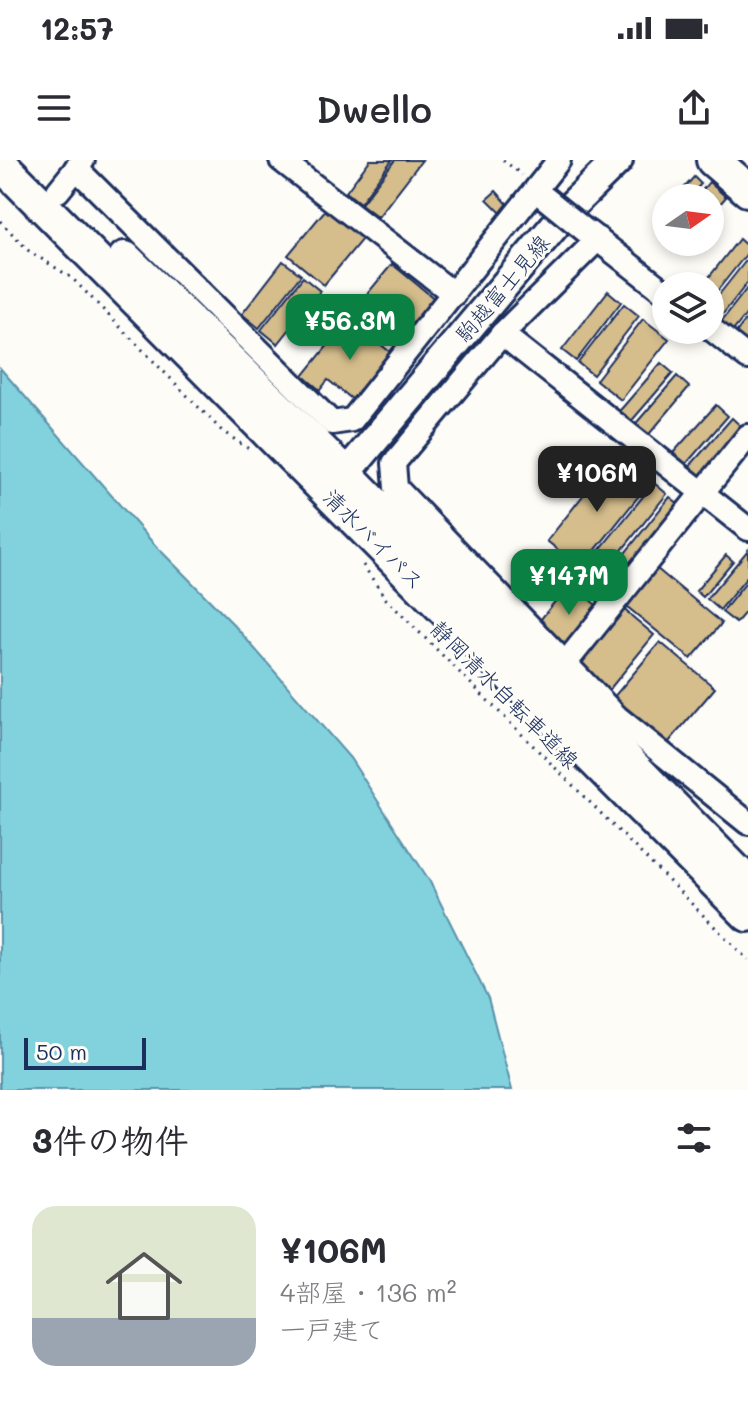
<!DOCTYPE html>
<html lang="ja">
<meta charset="utf-8">
<style>
:root{--surface:#fff;--page:#f7f7f7;--text:#2b2b33;--muted:#7c7c81;--line:#e1e1e2;--accent:#0b8043}
body{margin:0;font-family:Mali,"Klee One",sans-serif;background:var(--page);color:var(--text);height:100vh;display:flex;flex-direction:column;font-size:30px;white-space:nowrap}
*{box-sizing:border-box;margin:0}
p{font-size:26px;color:var(--muted)}
.icon{flex:none;width:44px;height:44px;fill:none;stroke:currentColor;stroke-width:2;stroke-linecap:round;stroke-linejoin:round}
.map{position:relative;height:930px;overflow:hidden}
.details{display:flex;flex-direction:column;background:var(--surface);flex:1}
.details>*{flex:none}
.needle{width:52px;rotate:76deg}
.controls{position:absolute;left:652px;top:24px;display:grid;gap:16px}
.controls a{display:grid;place-items:center;width:72px;height:72px;border-radius:50%;background:var(--surface);box-shadow:0 4px 12px #0003;font-size:40px}
.scale{position:absolute;left:24px;bottom:20px;width:122px;box-sizing:border-box;padding-left:8px;border:4px solid #1b2f5e;border-top:0;font-size:22px;line-height:28px;white-space:nowrap;color:#1b2f5e;-webkit-text-stroke:6px #fdfcf7;paint-order:stroke}
.price{position:absolute;translate:-50% -68px;padding:0 18px;border-radius:16px;background:var(--accent);color:#fff;font-size:26px;line-height:52px;filter:drop-shadow(0 2px 4px #0008)}
.price::after{content:'';position:absolute;left:50%;top:48px;width:24px;height:18px;margin-left:-12px;background:inherit;clip-path:polygon(0 0,100% 0,50% 100%)}
.price.selected{background:#222;color:#fff}
ul{padding:0;list-style:none}
li{display:flex;align-items:center;gap:24px;height:200px;padding:0 32px}
li+li{border-top:2px solid var(--line)}
li span{display:grid;place-items:center;flex:none;width:224px;height:160px;border-radius:24px;color:#555}
li>.icon{margin-inline-start:auto}
span .icon{width:96px;height:96px;fill:#fffc;stroke-width:1}
li b{font-size:34px}
h2{display:flex;justify-content:space-between;align-items:center;height:96px;padding:0 32px;font-size:34px}
.status{display:flex;justify-content:space-between;align-items:center;height:56px;padding:0 40px;background:var(--surface);direction:ltr}
.status svg{height:22px;fill:currentColor}
header{display:flex;justify-content:space-between;align-items:center;height:104px;padding:0 32px;background:var(--surface);font-size:36px;font-weight:600}
.map>svg:first-child{display:block}
</style>
<div class="status"><b>12:57</b><svg viewBox="0 0 49 12"><path d="M0 12V9h3v3zM5 12V6h3v6zM10 12V3h3v9zM15 12V0h3v12zM26 1h20v11H26zM47 4h2v5h-2z"/></svg></div>
<header><svg class="icon" aria-label="menu" viewBox="0 0 24 24"><path d="M4 6h16M4 12h16M4 18h16"/></svg>Dwello<svg class="icon" aria-label="share" viewBox="0 0 24 24"><path d="M12 15V3M7 8l5-5 5 5M5 13v7h14v-7"/></svg></header>
<div class="map">
<svg width="748" height="930" viewBox="0 0 748 930">
<rect width="100%" height="100%" fill="#fdfcf7"/>
<filter id="ink" filterUnits="userSpaceOnUse"><feTurbulence type="fractalNoise" baseFrequency=".0125" numOctaves="2"/><feDisplacementMap in="SourceGraphic" scale="16" xChannelSelector="R" yChannelSelector="G"/><feConvolveMatrix kernelMatrix="1 2 1 2 8 2 1 2 1" color-interpolation-filters="sRGB"/></filter>
<g filter="url(#ink)">
<!-- water -->
<path fill="#82d2dd" stroke="#5991aa" stroke-width="2" d="M0,208L154,384L235,466L350,598L429,720L488,838L512,930H0Z"/>
<!-- building -->
<g fill="#d5bd8c" stroke="#1b2f5e" stroke-width="2">
<path d="M370,0H392L360,43L346,32Z"/>
<path d="M395,0H422L378,57L361,44Z"/>
<path d="M694,17L701,24L692,34L684,28Z"/>
<path d="M709,22L726,37L712,53L710,52V38L697,37Z"/>
<path d="M496,31L512,49L504,56L487,39Z"/>
<path d="M331,43L367,73L324,125L288,95Z"/>
<path d="M739,79L748,87V92L710,140V126H702Z"/>
<path d="M748,98V122L715,164L710,160V146Z"/>
<path d="M283,101L301,115L259,168L242,154Z"/>
<path d="M392,104L436,140L398,187L353,151Z"/>
<path d="M303,117L320,131L278,184L261,170Z"/>
<path d="M748,127V152L729,176L717,167Z"/>
<path d="M608,131L621,142L576,201L562,190Z"/>
<path d="M624,144L639,156L593,215L578,203Z"/>
<path d="M748,157V185L732,178Z"/>
<path d="M349,159L395,196L357,243L328,220L320,230L303,216Z"/>
<path d="M643,159L669,179L621,240L596,220Z"/>
<path d="M661,203L673,213L628,265L616,255Z"/>
<path d="M677,216L689,227L645,279L632,268Z"/>
<path d="M716,245L728,256L686,304L673,293Z"/>
<path d="M732,258L745,270L703,319L689,307Z"/>
<path d="M612,299L646,327L581,408L547,381Z"/>
<path d="M654,323L667,334L598,420L584,409Z"/>
<path d="M670,337L684,348L614,434L601,423Z"/>
<path d="M748,390V416L720,450L707,439Z"/>
<path d="M726,395L733,401L703,437L696,431Z"/>
<path d="M656,408L722,463L691,499L625,445Z"/>
<path d="M748,420V449L736,463L722,452Z"/>
<path d="M570,423L602,450L568,491L536,465Z"/>
<path d="M591,423L604,434L598,441L585,430Z"/>
<path d="M621,447L654,475L609,530L576,502Z"/>
<path d="M660,482L715,528L662,590L607,545Z"/>
</g>
<g fill="none" stroke-linecap="round" stroke-linejoin="round">
<defs>
<g id="minor">
<path d="M281,0L454,134"/>
<path d="M76,8L332,263L352,260L559,0"/>
<path d="M58,31L83,0"/>
<path d="M588,72L666,133"/>
<path d="M598,79L502,174L748,369"/>
<path d="M710,168L748,198"/>
<path d="M502,174L394,303L396,328L617,557L748,663"/>
<path d="M564,505L748,276"/>
</g>
<path id="major" d="M333,329L572,45L618,0"/>
<g id="highway">
<path d="M713,0L748,30"/>
<path d="M0,3L748,755"/>
<path d="M125,98L346,314L748,723"/>
</g>
</defs>
<!-- minor casing -->
<use href="#minor" stroke="#1b2f5e" stroke-width="28"/>
<!-- major casing -->
<use href="#major" stroke="#1b2f5e" stroke-width="34"/>
<!-- highway casing -->
<use href="#highway" stroke="#1b2f5e" stroke-width="38"/>
<!-- path -->
<g stroke="#1b2f5e" stroke-width="3" stroke-dasharray="2 6" stroke-linecap="butt">
<path d="M503,0L522,15"/>
<path d="M0,61L29,91L72,118L222,271L249,289"/>
<path d="M363,405L386,439L748,800"/>
</g>
<!-- minor -->
<use href="#minor" stroke="#fdfcf7" stroke-width="22"/>
<!-- major -->
<use href="#major" stroke="#fdfcf7" stroke-width="28"/>
<!-- highway -->
<use href="#highway" stroke="#fdfcf7" stroke-width="32"/>
<defs>
<path id="minor-bridge" d="M545,38L587,72"/>
</defs>
<!-- minor-bridge casing -->
<use href="#minor-bridge" stroke="#1b2f5e" stroke-width="28" stroke-linecap="butt"/>
<!-- minor-bridge -->
<use href="#minor-bridge" stroke="#fdfcf7" stroke-width="22"/>
</g>
</g>
<g text-anchor="middle" dominant-baseline="central" stroke-width="6" stroke-linejoin="round" paint-order="stroke">
<!-- street labels -->
<g font-size="22" fill="#1b2f5e" stroke="#fdfcf7">
<text transform="translate(502 128) rotate(-50)">駒越富士見線</text>
<text transform="translate(374 379) rotate(45)">清水バイパス</text>
<text transform="translate(505 534) rotate(45)">静岡清水自転車道線</text>
</g>
</g>
</svg>
<div class="controls">
<a><svg class="needle" viewBox="-14 -14 28 28"><path d="M0-13l5 13h-10z" fill="#e53935"/><path d="M0 13l5-13h-10z" fill="#7c7c81"/></svg></a>
<a><svg class="icon" aria-label="layers" viewBox="0 0 24 24"><path d="M12 4l9 5-9 5-9-5zM3 14l9 5 9-5"/></svg></a>
</div>
<div class="scale">50 m</div>
<b class="price" style="left:350px;top:202px">¥56.3M</b>
<b class="price selected" style="left:597px;top:354px">¥106M</b>
<b class="price" style="left:569px;top:457px">¥147M</b>
</div>
<section class="details">
<h2>3件の物件<svg class="icon" aria-label="filters" viewBox="0 0 24 24"><path d="M4 7h16M4 17h16"/><circle cx="9" cy="7" r="2"/><circle cx="15" cy="17" r="2"/></svg></h2>
<ul>
<li><span style="background:linear-gradient(#dfe7d0 70%,#9aa5b1 0)"><svg class="icon" aria-label="home" viewBox="0 0 24 24"><path d="M3 11l9-7 9 7M6 9v11h12V9"/></svg></span><div><b>¥106M</b><p>4部屋 · 136 m²</p><p>一戸建て</p></div></li>
</ul>
</section>
